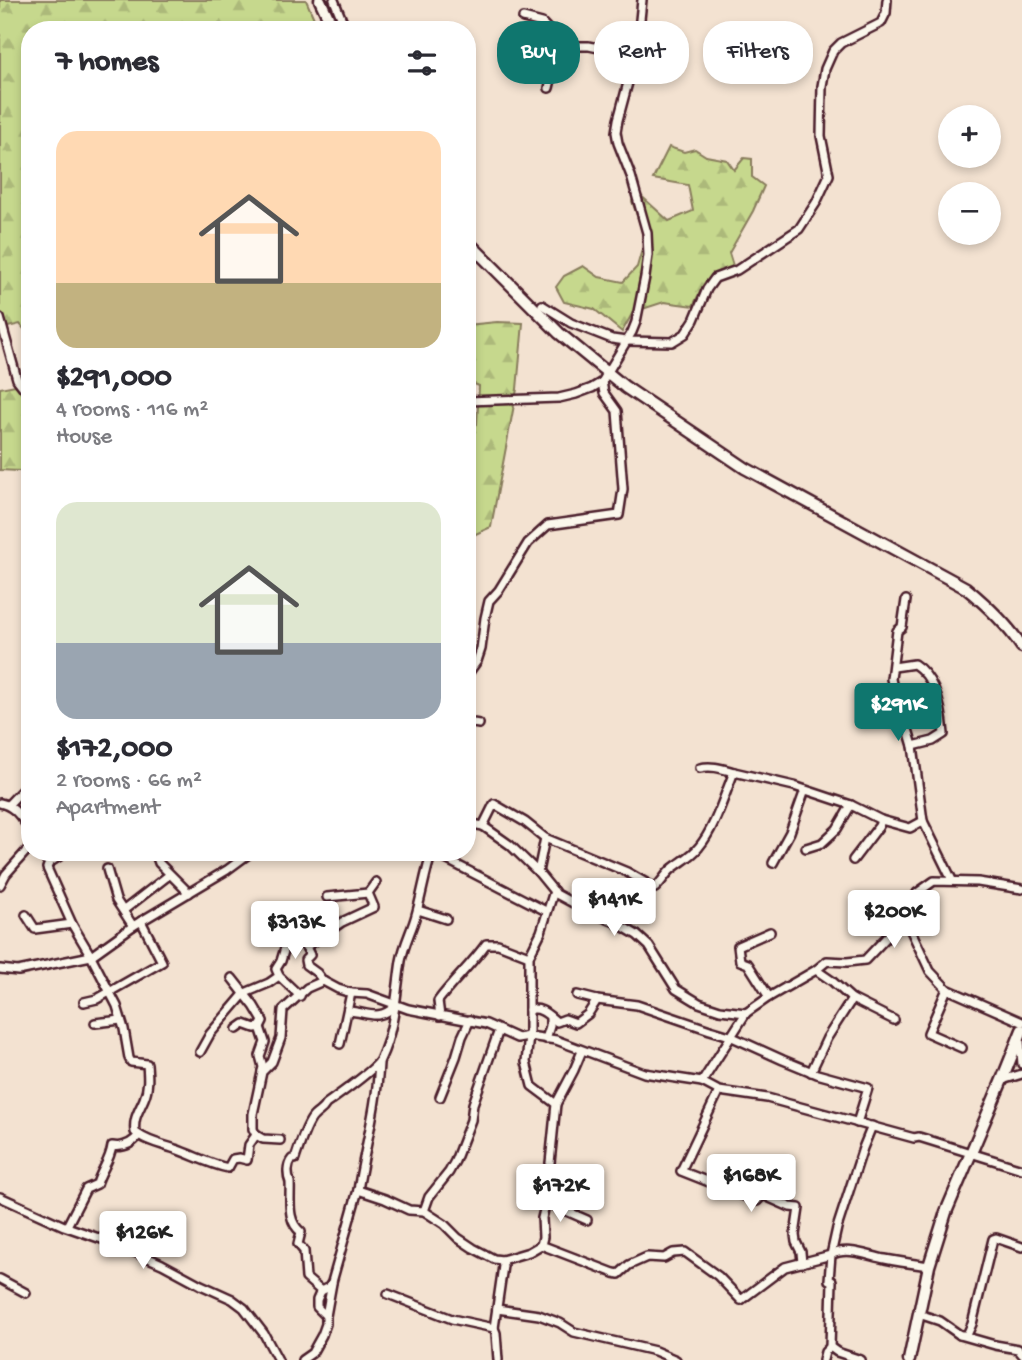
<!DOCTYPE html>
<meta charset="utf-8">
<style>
:root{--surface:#fff;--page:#f2f2f3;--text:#2b2b33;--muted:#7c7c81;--accent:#0f766e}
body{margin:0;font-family:"Gochi Hand",sans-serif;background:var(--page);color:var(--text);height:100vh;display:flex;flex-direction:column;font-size:26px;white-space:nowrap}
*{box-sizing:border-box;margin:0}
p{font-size:23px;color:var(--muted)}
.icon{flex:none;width:38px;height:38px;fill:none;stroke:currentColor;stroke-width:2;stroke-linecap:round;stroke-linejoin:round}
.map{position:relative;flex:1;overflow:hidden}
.panel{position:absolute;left:21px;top:21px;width:455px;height:840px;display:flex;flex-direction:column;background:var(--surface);border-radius:28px;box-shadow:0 4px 10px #0003}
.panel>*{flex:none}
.guide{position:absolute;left:497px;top:21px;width:420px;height:63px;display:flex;gap:14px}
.tools{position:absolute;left:938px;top:105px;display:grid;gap:14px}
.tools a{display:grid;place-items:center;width:63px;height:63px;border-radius:50%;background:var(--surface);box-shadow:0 4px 10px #0003;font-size:35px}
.price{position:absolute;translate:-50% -60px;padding:0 16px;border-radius:7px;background:#fff;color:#222;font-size:23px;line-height:46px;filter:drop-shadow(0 2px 4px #0008)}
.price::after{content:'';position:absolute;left:50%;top:42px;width:21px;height:16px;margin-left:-10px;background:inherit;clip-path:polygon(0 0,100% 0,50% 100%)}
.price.selected{background:var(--accent);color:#fff}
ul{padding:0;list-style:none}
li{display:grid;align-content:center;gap:14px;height:371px;padding:0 35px}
li span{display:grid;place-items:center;height:217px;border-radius:21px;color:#555}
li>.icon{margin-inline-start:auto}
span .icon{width:126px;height:126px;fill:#fffc;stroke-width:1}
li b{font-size:30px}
h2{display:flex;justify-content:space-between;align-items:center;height:84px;padding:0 35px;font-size:30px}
.pill{padding:0 24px;border-radius:28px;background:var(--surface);box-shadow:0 4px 10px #0003;font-size:24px;line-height:63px}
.pill.selected{background:var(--accent);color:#fff}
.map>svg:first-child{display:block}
</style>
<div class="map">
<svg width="1022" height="1360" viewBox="0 0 1022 1360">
<defs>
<pattern id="forest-firs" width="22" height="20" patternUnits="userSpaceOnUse" patternTransform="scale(1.75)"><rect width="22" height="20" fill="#c6d88d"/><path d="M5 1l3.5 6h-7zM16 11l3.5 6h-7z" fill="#acb97a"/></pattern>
</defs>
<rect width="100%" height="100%" fill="#f3e2d1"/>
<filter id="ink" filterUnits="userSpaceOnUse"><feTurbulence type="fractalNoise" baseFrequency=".0143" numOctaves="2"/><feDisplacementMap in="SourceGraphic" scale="14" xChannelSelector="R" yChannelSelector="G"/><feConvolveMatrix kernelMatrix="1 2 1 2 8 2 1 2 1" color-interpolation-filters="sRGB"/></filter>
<g filter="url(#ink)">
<!-- forest -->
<g fill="url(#forest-firs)" stroke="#887c5c" stroke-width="2">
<path d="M0,0H306L319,30H30V336L20,324L0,329Z"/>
<path d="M669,147L684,152L695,149L706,156L727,160L734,170L744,158L752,159V177L764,186L753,211L729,253L733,266L705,282L693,306L664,302L633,312L622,332L594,309L564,302L556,287L564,276L583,266L599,277L623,282L637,267L645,239L632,201L637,192L669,221L693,211L688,185L653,179Z"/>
<path d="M497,322L523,323L517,389L491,527L467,538V422L471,427L477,424L479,386L467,381V325Z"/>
<path d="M15,385L30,401V474L19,471L0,470V388Z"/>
</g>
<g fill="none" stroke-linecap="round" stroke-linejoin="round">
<defs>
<g id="street">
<path d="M334,0L346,30"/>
<path d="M523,18L542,23L560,42L570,46H589L636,56"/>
<path d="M549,88L560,42"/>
<path d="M542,305L571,323L612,339L626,341L672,342L685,334L694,320L707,289L715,278L737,270L799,229L816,203L829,175L821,136L822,86L825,69L833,51L841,43L881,23L886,13L887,0"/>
<path d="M0,318L17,379L30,396"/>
<path d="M467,401L559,398L576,394L592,388L602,382L632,332L636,322L645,277L648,255L647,233L631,176L618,143L616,132L618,120L637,49L642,0"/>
<path d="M906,600L902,627L897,631L891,679L894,692L900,702L913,746L923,821L952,880"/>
<path d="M894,667L914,664C936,678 942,709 944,734L933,741L913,746"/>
<path d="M467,675L477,661L481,649L485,618L489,601L499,590L528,543L548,525L619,515L623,489L617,411L604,393L602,382"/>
<path d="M467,722L479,724"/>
<path d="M700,768C712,765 723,769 734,772"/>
<path d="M0,803C15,806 21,818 30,829"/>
<path d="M8,805L30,782"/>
<path d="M467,823L483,826L510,845L538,872L556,894L586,910L615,922L637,935L649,946L676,989L699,1003L720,1010L746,1013L769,997L816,970L827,961L847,962L865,960L905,918L917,893L934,881L978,882L1022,889"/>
<path d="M483,826L494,804L525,822L545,838L538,872"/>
<path d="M545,838L627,872L655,888C662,882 666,873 673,868C682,861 692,856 699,847C715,828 724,796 734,772L794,786L851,805L881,820L910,828L923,821"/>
<path d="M806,848L822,843L837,829L851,805"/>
<path d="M40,852L49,863L66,852"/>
<path d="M155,852L159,863L189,893"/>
<path d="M432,852L546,911"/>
<path d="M853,860L879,826L881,820"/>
<path d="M49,863L47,868L72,924L91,956L117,1006L124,1029L129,1058L131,1062L147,1064C148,1076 149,1087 144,1099C139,1111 133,1118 135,1132L139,1135C132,1144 123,1148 112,1146C110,1161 101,1170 97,1184L86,1189L67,1226"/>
<path d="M773,863L790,832L805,790"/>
<path d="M107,869L116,900L133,926"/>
<path d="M0,885L6,874L30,847"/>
<path d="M327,897L368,893"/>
<path d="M124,910L169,875"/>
<path d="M418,910L446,919"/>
<path d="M26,915L35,929L72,924"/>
<path d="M905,918L930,971L947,989L1022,1022"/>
<path d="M306,947L310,955L305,960L306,965L317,973L323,981"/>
<path d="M0,969L18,971L91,956L133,926L227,870L250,853L255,852"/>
<path d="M816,970L832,981L852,999L894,1020"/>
<path d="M279,976L300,996"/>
<path d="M232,978L254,1006L263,1021L260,1027"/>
<path d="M947,989L928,1033L962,1048"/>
<path d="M577,995L597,1000L637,1005L710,1030L730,1036L783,1060L817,1074L868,1088L857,1123"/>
<path d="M769,997L748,964L740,961L738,946L770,932"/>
<path d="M84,1002L97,999L162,962L141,921"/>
<path d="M529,1010C540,1006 548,1015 557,1022L565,1019L576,1023L588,1014L597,1000"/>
<path d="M348,1011C368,1012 378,1022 395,1006"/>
<path d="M440,1016L438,1001C453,981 471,965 486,944H498L529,956"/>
<path d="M95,1023L121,1020"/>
<path d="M237,1029L244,1024L255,1028L260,1027L265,1042L260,1056L263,1067L262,1071"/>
<path d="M546,1039L550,1026V1017"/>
<path d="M1020,1040L1022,1064"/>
<path d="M340,1044L351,993"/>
<path d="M200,1052L210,1034L245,993L269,983L279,976L276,969L281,961L287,941L296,939L306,947L342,922L374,907L368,893L376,882"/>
<path d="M379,1063C377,1106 365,1147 358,1190L385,1199L409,1210L424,1211L444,1224L458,1238L473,1248L494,1259L502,1260"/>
<path d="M811,1072L827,1038L852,999"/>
<path d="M1002,1080L1022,1074"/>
<path d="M702,1082L746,1013"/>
<path d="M719,1091L681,1171L757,1201L763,1195L790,1207L799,1208L795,1235L796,1242L801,1252L802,1263"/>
<path d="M440,1097L456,1057L462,1037L470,1020"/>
<path d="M556,1104L574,1070L582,1051"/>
<path d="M139,1135C151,1143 162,1144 175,1149C193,1155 209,1164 228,1168L233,1159L239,1158L247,1160L249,1145L256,1135"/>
<path d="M280,1140L263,1139L256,1135L253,1129V1114L262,1072L272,1062L281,1038L283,1010L307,988L323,981L338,989L351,993L367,994L408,1009L486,1024L517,1038L529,1036L556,1040L644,1073L702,1082L719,1091L767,1098L914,1138L919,1137L1022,1169"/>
<path d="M0,1197L64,1226L119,1245L162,1264L201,1285L232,1299L244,1308L264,1334L278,1360"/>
<path d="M546,1202L587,1220"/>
<path d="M424,1211L429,1197L449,1172L455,1161L471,1120L473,1104L499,1030"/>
<path d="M541,1245L614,1273L619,1274L629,1265L647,1257L664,1258L673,1253L685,1252L718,1276L741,1300L785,1267L831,1255C848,1246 868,1256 885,1259C900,1262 915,1264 929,1266"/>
<path d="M541,1245L543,1237L542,1218L546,1202L556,1104L532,1086L526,1062L529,1036V956L541,932L554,891"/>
<path d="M0,1279L26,1293"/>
<path d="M321,1291L329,1287L332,1282L358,1190"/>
<path d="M388,1294L452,1319L494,1328"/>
<path d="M497,1309L539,1315L560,1323L574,1332L655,1351L676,1360"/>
<path d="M919,1314L940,1321L960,1335L995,1345L1018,1349L1022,1354"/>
<path d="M326,1316L332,1283"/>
<path d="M960,1335H967L972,1324L993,1239L996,1238L1022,1247"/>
<path d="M302,1360L312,1353L322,1335L326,1324V1316L317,1307V1300L321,1291L306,1278L304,1251L298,1244L301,1232C286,1220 291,1200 290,1182C287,1175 287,1165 292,1159H295C298,1150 307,1122 314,1116C319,1111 322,1111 326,1104C337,1096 376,1069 380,1060C395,1029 396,994 401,961C404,944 412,930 416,915C422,894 425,873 432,852"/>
<path d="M498,1360L496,1333L494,1328L503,1266L502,1260L529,1252L541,1245"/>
<path d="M823,1360L825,1352L830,1347"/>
<path d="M861,1360L837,1352L830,1347L832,1281L829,1280L831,1255L837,1228L863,1148L872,1126"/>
</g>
<g id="secondary">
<path d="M320,0L334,30"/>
<path d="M467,241L559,333L625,387L745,468L966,588C988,606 1007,624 1022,647"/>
<path d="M909,1360L929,1266L946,1212L1002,1080L1022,1030"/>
</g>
</defs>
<!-- street casing -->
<use href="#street" stroke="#4a1f2b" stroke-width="12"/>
<!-- secondary casing -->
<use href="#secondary" stroke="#4a1f2b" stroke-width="15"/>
<!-- street -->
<use href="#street" stroke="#fbf7ec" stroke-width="7"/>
<!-- secondary -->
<use href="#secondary" stroke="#fbf7ec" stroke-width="10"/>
</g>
</g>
</svg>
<div class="tools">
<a>+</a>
<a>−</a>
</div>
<b class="price selected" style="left:898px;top:743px">$291K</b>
<b class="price" style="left:614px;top:938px">$141K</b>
<b class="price" style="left:894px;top:950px">$200K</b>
<b class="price" style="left:295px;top:961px">$313K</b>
<b class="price" style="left:751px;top:1214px">$168K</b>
<b class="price" style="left:560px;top:1224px">$172K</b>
<b class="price" style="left:143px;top:1271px">$126K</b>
<div class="guide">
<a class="pill selected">Buy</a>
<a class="pill">Rent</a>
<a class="pill">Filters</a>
</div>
<section class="panel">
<h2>7 homes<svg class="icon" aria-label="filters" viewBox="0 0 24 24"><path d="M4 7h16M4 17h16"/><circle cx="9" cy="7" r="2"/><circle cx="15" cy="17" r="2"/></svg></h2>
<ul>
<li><span style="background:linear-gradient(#ffd9b3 70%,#c2b280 0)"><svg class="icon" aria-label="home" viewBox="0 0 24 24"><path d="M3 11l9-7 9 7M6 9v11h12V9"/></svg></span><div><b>$291,000</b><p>4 rooms · 116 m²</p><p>House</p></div></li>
<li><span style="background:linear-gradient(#dfe7d0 65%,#9aa5b1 0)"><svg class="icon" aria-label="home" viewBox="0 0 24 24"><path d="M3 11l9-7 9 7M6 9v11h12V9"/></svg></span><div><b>$172,000</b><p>2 rooms · 66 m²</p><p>Apartment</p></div></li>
</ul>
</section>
</div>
